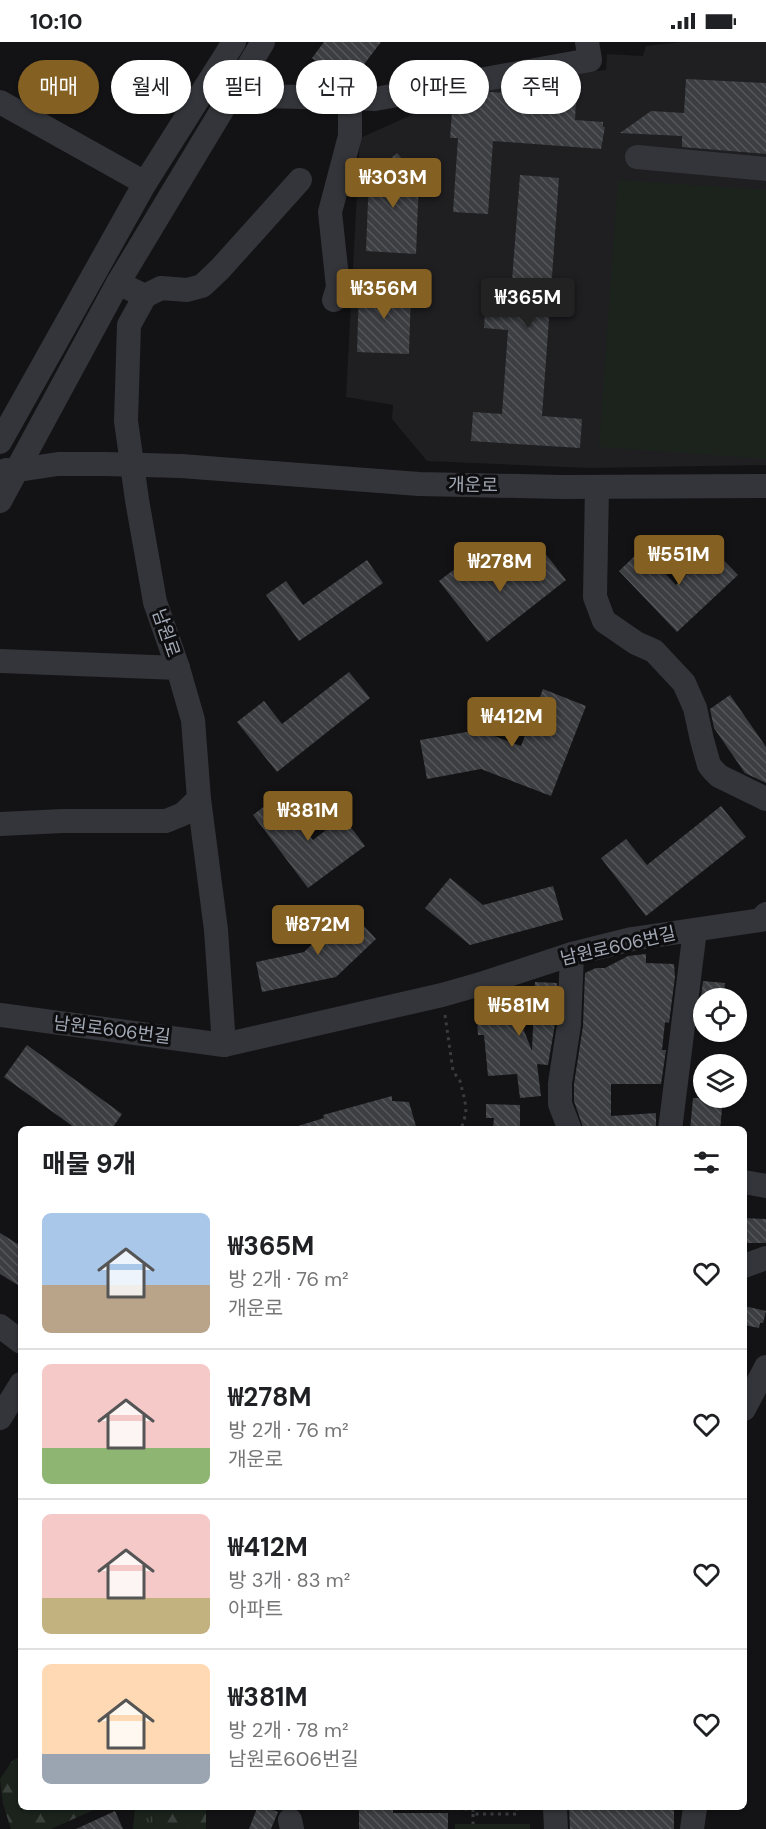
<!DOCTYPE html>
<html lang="ko">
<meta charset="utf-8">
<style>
:root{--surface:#fff;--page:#f2f2f2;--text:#202124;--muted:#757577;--line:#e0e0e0;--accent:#846123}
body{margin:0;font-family:"DM Sans","Noto Sans KR",sans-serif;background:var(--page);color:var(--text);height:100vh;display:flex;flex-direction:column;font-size:22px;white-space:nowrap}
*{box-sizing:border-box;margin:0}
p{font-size:20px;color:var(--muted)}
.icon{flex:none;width:33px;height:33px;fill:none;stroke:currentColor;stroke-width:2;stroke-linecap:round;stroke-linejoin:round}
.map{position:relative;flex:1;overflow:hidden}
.side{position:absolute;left:18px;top:1084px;width:729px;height:684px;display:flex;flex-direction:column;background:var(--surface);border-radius:9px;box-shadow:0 2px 4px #0004}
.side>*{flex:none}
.hud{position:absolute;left:18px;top:18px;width:730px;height:54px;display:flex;gap:12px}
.buttons{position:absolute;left:693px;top:946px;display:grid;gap:12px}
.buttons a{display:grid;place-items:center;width:54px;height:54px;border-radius:50%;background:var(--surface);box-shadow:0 2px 4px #0004;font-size:30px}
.price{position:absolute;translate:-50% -51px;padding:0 14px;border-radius:6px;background:var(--accent);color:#fff;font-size:20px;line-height:39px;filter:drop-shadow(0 2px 3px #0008)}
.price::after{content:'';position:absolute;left:50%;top:36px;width:18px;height:14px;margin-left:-9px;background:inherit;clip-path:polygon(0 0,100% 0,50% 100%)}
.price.on{background:#222;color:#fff}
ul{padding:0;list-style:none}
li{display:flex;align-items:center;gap:18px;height:150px;padding:0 24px}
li+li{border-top:2px solid var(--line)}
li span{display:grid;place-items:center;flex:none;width:168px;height:120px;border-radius:9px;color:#555}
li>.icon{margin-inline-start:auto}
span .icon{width:72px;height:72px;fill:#fffc;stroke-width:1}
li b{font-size:26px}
h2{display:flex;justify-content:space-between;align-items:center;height:72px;padding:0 24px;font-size:26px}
.pill{padding:0 21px;border-radius:27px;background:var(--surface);box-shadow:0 2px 4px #0004;font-size:21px;line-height:54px}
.pill.on{background:var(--accent);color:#fff}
.status{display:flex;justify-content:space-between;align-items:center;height:42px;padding:0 30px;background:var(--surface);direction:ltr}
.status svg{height:16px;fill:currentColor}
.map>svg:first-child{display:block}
</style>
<div class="status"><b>10:10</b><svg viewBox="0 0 49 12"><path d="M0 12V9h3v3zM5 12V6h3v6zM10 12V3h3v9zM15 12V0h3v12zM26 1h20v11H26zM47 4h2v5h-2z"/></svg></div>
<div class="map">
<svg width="766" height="1787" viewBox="0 0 766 1787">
<defs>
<pattern id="grass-tufts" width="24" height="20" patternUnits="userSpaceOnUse" patternTransform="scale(1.5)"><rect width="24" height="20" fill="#1b231c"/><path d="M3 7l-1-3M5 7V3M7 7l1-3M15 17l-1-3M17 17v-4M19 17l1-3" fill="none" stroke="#39403b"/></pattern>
<pattern id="forest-firs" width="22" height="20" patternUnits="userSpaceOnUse" patternTransform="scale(1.5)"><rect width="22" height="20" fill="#1b231c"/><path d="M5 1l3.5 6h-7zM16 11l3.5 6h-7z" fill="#39403b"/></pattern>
<pattern id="building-back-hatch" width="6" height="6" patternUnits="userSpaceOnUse" patternTransform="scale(1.5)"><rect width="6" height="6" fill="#3c3e42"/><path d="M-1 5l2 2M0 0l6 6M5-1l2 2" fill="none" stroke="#55575b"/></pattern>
</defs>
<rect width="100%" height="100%" fill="#131315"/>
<!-- built -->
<path fill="#1f1f22" d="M684,0H766V423L590,426L427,419L392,377L393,363L346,355L360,96L414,72L446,45L606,28L607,12L643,14L646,4Z"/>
<!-- grass -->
<g fill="url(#grass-tufts)">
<path d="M135,1766H152L154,1768L153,1787H133Z"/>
<rect x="455" y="1782" width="75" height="5"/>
</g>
<!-- forest -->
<g fill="url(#forest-firs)">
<path d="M21,1714V1766H98L51,1787H11L3,1762L0,1737L12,1719Z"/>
<path d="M152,1766H206V1787H153L154,1768Z"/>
</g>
<!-- pitch -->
<path fill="#1b231c" d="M618,138L766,148V417L599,405Z"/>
<!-- building -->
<g fill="url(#building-back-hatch)">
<path d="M324,0H381L349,42H346L312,16Z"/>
<path d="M686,37L766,41V112L682,105V94L620,91L651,69L684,71Z"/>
<path d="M492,50L576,57L575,78L603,80V85H605L601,107L493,99L488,172L453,170L458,96H450L453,57Z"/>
<path d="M397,111L419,137L416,212L366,209L369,135Z"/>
<path d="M520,133L559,136L542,374L582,377L580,406L471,399L473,370L502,372L508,288L484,286L486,251L511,253Z"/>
<path d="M359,245L411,247L409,312L357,310Z"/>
<path d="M642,507L676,543L713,507L738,533L677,590L619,529Z"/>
<path d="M544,510L566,538L487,600L439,539L473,513L499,546Z"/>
<path d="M367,518L383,541L299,599L266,553L286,539L303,563Z"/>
<path d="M349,630L370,656L277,730L237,680L264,659L282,682Z"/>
<path d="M543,647L586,664L551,754L481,727L427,737L420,698L478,688L521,704Z"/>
<path d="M730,653L766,705V741L745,731L714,686L710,667Z"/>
<path d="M279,753L313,798L343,775L365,804L308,846L253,773Z"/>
<path d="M721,764L746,795L646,874L601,816L626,797L647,823Z"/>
<path d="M450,836L483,863L553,844L563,878L470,903L425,866Z"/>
<path d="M348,867L376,897L336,935L262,950L256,920L304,910Z"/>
<path d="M646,912V921L674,922L675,935L669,981L665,980L662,1008H666L661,1042H611V1074L656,1071V1086L584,1088L574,1059V1042L583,984L585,931L596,926H605L628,914Z"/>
<path d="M703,939L725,941L723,957H704V964H700Z"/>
<path d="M535,940L557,941L555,982L548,1023L537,1022L541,1054L520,1056L517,1032L488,1034L484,993H478L477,978L486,977L478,958L508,948L532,1009Z"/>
<path d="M27,1003L122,1072L111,1088H78L4,1035Z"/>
<path d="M392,1054V1059L409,1060L417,1088H298V1084L324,1076L323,1073Z"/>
<path d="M693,1056H723L720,1088H690Z"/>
<path d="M486,1062L520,1063V1086H493L494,1076H486Z"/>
<path d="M744,1176L766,1177V1201H744Z"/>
<path d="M0,1191L21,1204V1245L0,1232Z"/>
<path d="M744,1264L766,1269L763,1281H760L759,1286L744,1283Z"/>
<path d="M257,1766H267L278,1770L271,1787H249Z"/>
<path d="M359,1766H393V1771H448V1787H359Z"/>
<path d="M569,1766H674V1787H570Z"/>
<path d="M115,1769L123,1787H76Z"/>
</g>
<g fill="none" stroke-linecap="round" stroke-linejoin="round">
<!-- path -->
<g stroke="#3a3c41" stroke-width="3" stroke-dasharray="3 4.5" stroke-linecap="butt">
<path d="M445,973L453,1029L460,1039L465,1059L466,1071L461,1088"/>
<path d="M397,1766L473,1767"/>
<path d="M473,1767V1772H517V1766"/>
<path d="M473,1772V1782"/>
</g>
<!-- minor -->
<g stroke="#34353a" stroke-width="24">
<path d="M231,53L375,57L590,18L587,0"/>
<path d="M0,60L145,141"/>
<path d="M637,115L766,127"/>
<path d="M118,241L145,254L129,283L126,379L137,458L155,560L178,626L193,678L199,757L216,888L224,1003"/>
<path d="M145,254L161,246L187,248L202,244L220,227L300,138"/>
<path d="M334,258L338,245L330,170L350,94V56"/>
<path d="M0,400L145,141L234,0"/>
<path d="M181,424L419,442L562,445L766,444"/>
<path d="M6,428H18L58,422H105"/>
<path d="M597,445L595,555L604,579L636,601L654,609L684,641L695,666L702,698L709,723L713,728L719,734L766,757"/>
<path d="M0,459L118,241L263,0"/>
<path d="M0,619L178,626"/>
<path d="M0,782L63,779H166L183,772L199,757"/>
<path d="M0,973L224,1003L442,953L484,941L572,912L632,897L761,878L766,872"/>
<path d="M570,1088L560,1062V1041L569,983L572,912"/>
<path d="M670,1088L695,888"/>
<path d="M744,1140L766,1144"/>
<path d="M744,1224L766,1216"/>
<path d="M0,1284L21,1300"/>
<path d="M744,1367L766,1325"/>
<path d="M0,1376L21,1342"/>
<path d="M555,1766L556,1787"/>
<path d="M290,1778L292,1787"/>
<path d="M692,1787L695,1766"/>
</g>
<!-- minor-bridge -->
<path stroke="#34353a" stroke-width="24" d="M105,422L181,424"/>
</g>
<g text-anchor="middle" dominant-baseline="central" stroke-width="6" stroke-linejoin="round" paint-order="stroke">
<!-- street labels -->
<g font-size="18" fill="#a3aab6" stroke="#0e0e10">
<text transform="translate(473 443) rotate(1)">개운로</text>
<text transform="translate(166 591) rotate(71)">남원로</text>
<text transform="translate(618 904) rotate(-13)">남원로606번길</text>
<text transform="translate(112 988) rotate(7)">남원로606번길</text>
</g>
</g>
</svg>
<div class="buttons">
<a><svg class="icon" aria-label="locate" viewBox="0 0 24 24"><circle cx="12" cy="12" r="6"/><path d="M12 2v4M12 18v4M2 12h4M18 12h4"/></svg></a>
<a><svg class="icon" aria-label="layers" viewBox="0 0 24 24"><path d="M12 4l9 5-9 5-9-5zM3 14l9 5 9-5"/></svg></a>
</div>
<b class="price" style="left:393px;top:167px">₩303M</b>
<b class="price" style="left:384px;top:278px">₩356M</b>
<b class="price on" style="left:528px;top:287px">₩365M</b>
<b class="price" style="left:679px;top:544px">₩551M</b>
<b class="price" style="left:500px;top:551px">₩278M</b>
<b class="price" style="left:512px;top:706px">₩412M</b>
<b class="price" style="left:308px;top:800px">₩381M</b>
<b class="price" style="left:318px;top:914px">₩872M</b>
<b class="price" style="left:519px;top:995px">₩581M</b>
<div class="hud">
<a class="pill on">매매</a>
<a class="pill">월세</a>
<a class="pill">필터</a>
<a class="pill">신규</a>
<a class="pill">아파트</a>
<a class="pill">주택</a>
</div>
<section class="side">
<h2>매물 9개<svg class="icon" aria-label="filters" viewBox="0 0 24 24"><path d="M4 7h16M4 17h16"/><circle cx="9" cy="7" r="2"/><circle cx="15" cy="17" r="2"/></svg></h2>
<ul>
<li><span style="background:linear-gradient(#a9c7e8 60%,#b9a48a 0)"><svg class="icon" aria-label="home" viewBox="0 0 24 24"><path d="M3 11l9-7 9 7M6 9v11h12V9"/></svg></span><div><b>₩365M</b><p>방 2개 · 76 m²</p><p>개운로</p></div><svg class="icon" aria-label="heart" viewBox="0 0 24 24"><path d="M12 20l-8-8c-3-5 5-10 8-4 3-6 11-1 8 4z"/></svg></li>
<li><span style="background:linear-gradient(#f6c9c9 70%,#8fb573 0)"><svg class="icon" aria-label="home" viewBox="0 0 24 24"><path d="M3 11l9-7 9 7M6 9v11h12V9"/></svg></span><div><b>₩278M</b><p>방 2개 · 76 m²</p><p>개운로</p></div><svg class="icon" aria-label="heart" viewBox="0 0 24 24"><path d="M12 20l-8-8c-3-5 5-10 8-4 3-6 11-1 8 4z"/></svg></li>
<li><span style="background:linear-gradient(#f6c9c9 70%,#c2b280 0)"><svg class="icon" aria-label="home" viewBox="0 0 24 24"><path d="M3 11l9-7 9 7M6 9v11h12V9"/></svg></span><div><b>₩412M</b><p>방 3개 · 83 m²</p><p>아파트</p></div><svg class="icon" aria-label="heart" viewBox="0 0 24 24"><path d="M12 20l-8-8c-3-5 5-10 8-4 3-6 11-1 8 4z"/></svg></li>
<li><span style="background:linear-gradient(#ffd9b3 75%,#9aa5b1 0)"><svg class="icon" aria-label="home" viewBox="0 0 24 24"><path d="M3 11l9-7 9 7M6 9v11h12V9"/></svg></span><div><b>₩381M</b><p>방 2개 · 78 m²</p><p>남원로606번길</p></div><svg class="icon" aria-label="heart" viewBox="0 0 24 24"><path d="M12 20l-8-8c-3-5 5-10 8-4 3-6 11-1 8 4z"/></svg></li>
</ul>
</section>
</div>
